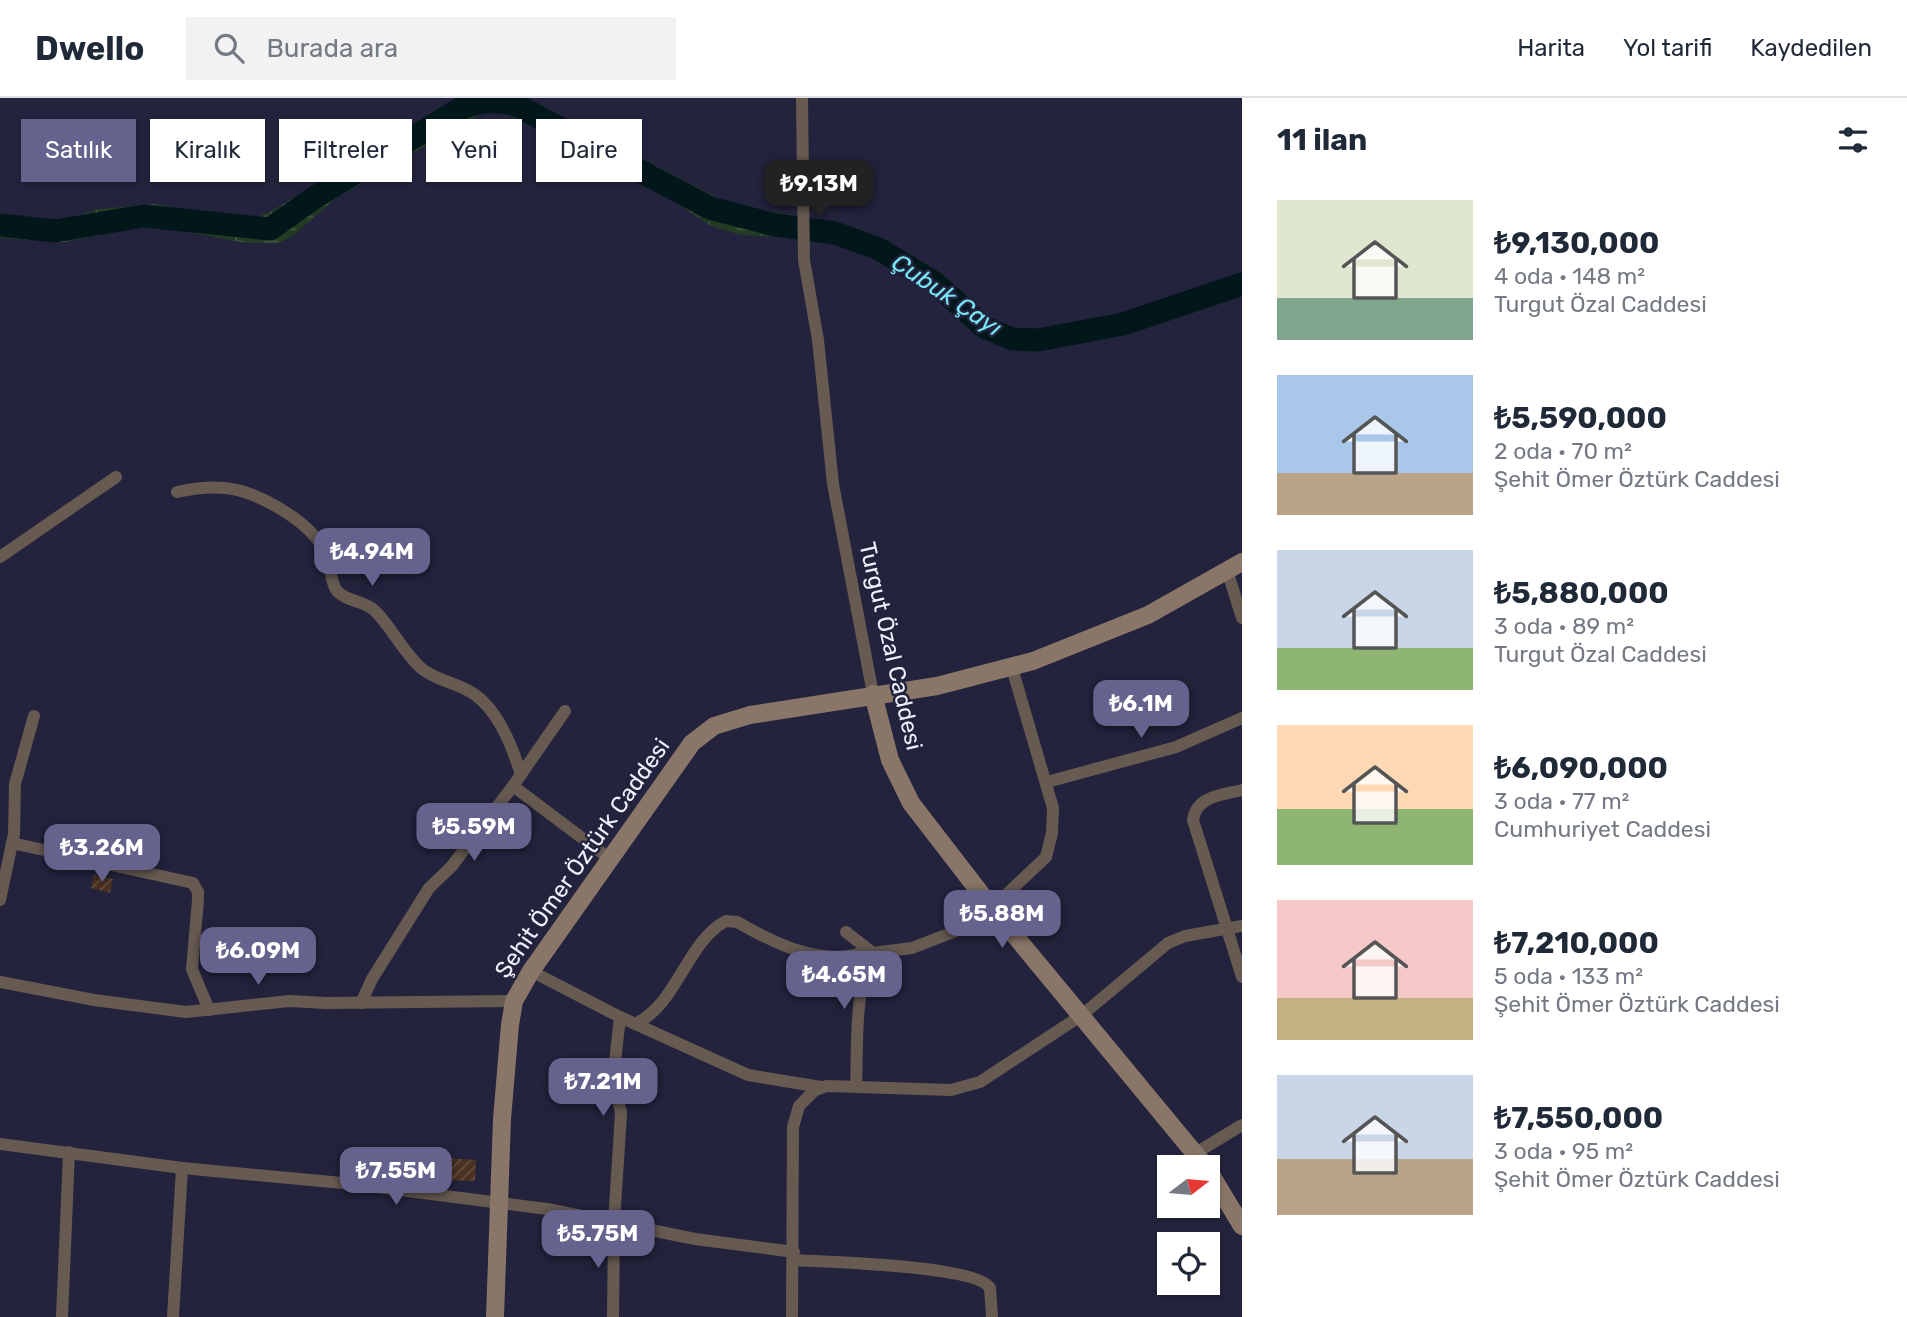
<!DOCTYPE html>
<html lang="tr">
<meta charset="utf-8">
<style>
:root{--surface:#fff;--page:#f2f2f3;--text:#1f2937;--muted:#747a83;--line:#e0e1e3;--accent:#65638d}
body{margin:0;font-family:Rubik,sans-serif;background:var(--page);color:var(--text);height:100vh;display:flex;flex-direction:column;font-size:26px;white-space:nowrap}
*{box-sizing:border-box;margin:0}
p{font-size:23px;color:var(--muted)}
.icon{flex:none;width:38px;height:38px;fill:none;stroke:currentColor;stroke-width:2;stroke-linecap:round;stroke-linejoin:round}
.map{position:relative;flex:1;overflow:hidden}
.panel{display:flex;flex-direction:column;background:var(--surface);width:665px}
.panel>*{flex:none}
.top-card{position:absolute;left:21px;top:21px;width:665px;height:63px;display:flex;gap:14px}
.needle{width:46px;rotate:74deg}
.fabs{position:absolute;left:1157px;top:1057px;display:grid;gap:14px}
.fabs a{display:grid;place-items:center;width:63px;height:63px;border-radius:0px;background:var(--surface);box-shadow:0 2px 5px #0004;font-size:35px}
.price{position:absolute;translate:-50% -60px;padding:0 16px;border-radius:14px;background:var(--accent);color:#fff;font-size:23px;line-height:46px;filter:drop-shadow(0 2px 4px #0008)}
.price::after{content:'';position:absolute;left:50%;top:42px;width:21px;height:16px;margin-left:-10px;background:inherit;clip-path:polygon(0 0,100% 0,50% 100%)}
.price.selected{background:#222;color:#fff}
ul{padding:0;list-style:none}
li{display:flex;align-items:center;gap:21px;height:175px;padding:0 35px}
li span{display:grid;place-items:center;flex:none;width:196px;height:140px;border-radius:0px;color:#555}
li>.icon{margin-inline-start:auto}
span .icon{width:84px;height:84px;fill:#fffc;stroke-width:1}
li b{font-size:30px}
h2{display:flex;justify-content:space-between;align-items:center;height:84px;padding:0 35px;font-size:30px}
.tag{padding:0 24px;border-radius:0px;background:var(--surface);box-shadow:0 2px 5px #0004;font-size:24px;line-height:63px}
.tag.selected{background:var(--accent);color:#fff}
header{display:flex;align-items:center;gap:42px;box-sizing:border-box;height:98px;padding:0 35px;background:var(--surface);border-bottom:2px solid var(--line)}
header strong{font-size:33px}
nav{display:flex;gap:38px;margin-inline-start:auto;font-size:24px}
.search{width:490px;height:63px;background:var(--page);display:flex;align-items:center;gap:18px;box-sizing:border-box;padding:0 24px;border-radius:0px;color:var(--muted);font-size:26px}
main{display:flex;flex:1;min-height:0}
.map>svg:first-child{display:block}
</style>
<header>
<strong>Dwello</strong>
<div class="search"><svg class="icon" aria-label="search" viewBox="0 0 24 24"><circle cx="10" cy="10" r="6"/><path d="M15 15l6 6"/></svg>Burada ara</div>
<nav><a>Harita</a><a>Yol tarifi</a><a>Kaydedilen</a></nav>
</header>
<main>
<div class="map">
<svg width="1242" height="1219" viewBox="0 0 1242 1219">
<defs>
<pattern id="wetland-marsh" width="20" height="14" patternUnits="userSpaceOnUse" patternTransform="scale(1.75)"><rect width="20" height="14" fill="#223c24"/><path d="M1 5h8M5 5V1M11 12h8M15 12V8" fill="none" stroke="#425845"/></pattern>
<pattern id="building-hatch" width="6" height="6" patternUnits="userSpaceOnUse" patternTransform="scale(1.75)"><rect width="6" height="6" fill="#4b3120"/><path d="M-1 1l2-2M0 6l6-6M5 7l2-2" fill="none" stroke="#654f41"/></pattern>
</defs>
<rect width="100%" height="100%" fill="#23233d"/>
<!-- wetland -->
<path fill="url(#wetland-marsh)" d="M464,0H526L735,109L792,117V140L741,137L711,128L653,90L594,58L514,19L489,11L336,100L294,137L279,145H246L153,127L64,144L0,140V116L64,123L98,111L157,106L184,112L256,119L270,114L357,62L421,29Z"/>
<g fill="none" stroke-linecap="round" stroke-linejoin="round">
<!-- river -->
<path stroke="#02171a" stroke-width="23" d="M0,127L55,133L144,118L270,131L314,100L458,12C478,2 497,1 518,8L710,110L775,127L835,135L879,151L935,185L984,229L1012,241L1038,242L1123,226L1242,186"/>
</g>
<!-- building -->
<g fill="url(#building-hatch)">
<path d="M94,777L113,781L110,795L91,790Z"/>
<path d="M445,1060L476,1062L475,1083L444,1082Z"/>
</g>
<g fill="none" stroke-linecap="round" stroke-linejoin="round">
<!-- street -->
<g stroke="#665a51" stroke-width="12">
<path d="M802,0L804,162L818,242L833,386L873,596"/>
<path d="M177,394C222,384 248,390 287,415C304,426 322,442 328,462C332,472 330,484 337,493C347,504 363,502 374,512C392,529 402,553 421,570C435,582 453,584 469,593C497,608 512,647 521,677"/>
<path d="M0,459L116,379"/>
<path d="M1227,472L1242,520"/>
<path d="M1047,684L1176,649L1242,620"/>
<path d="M513,688L610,761"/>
<path d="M1242,692C1222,697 1196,698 1193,722L1242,879"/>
<path d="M12,745L193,785L198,794V802L192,871L209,912"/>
<path d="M0,802L14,736L15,686L34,618"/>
<path d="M846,834L873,855L912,850L956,833L992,810L1046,759L1052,735L1053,710L1012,570"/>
<path d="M531,873L620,919L748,977L821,989"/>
<path d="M0,884L94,902L186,914L289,903L326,905L514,903"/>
<path d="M361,905L372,881L429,790L451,769L513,688L565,613"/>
<path d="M635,926C677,907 687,843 726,823L737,824C776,846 822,870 869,853"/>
<path d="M856,987C858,951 853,883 876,855"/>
<path d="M0,1046L182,1070L353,1086L547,1111L695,1141L794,1154"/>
<path d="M1196,1055L1242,1027"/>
<path d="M794,1162C826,1164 976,1167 990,1190L992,1219"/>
<path d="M62,1219L69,1054"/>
<path d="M173,1219L182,1070"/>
<path d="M613,1219L614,1125L621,1015L613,982L620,919"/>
<path d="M792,1219L793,1029L799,1008L815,992L827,988L951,992L980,984L1082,917L1168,845L1185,838L1242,828"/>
</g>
<!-- secondary -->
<g stroke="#897668" stroke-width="18">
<path d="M873,596L890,662L911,705L992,810L1206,1069"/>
<path d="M1208,1072L1242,1128"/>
<path d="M495,1219L502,1021L510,927L514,903L531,873L692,645L714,628L750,617L937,588L1033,563L1148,517L1242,464"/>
</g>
</g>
<g text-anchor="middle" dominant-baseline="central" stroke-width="5" stroke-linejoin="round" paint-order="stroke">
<!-- street labels -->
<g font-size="23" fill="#eff0fe" stroke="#23233d">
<text transform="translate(891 548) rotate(77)">Turgut Özal Caddesi</text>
<text transform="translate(582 760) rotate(-55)">Şehit Ömer Öztürk Caddesi</text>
</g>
<!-- water labels -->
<g font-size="24" font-style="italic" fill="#78e8f6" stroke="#23233d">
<text transform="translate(947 197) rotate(34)">Çubuk Çayı</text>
</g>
</g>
</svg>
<div class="fabs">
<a><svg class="needle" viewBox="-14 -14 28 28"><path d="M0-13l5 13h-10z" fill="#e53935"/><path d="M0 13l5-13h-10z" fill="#747a83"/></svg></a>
<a><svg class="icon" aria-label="locate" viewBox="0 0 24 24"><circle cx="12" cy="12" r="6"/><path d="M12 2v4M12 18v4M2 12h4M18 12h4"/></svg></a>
</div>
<b class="price selected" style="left:819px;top:122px">₺9.13M</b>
<b class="price" style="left:372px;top:490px">₺4.94M</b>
<b class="price" style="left:1141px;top:642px">₺6.1M</b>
<b class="price" style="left:474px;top:765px">₺5.59M</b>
<b class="price" style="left:102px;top:786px">₺3.26M</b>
<b class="price" style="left:1002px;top:852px">₺5.88M</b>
<b class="price" style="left:258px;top:889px">₺6.09M</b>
<b class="price" style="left:844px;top:913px">₺4.65M</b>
<b class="price" style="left:603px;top:1020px">₺7.21M</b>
<b class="price" style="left:396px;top:1109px">₺7.55M</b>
<b class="price" style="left:598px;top:1172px">₺5.75M</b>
<div class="top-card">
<a class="tag selected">Satılık</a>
<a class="tag">Kiralık</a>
<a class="tag">Filtreler</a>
<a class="tag">Yeni</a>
<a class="tag">Daire</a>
</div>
</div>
<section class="panel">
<h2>11 ilan<svg class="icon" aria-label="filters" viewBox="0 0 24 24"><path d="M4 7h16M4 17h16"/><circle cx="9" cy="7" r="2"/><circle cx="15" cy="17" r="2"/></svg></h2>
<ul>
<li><span style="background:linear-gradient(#dfe7d0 70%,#7fa58c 0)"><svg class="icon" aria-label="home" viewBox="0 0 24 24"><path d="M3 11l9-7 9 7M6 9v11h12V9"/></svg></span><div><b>₺9,130,000</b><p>4 oda · 148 m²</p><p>Turgut Özal Caddesi</p></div></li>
<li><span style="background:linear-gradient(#a9c7e8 70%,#b9a48a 0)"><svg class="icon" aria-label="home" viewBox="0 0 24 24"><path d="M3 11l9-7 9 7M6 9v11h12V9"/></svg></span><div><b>₺5,590,000</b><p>2 oda · 70 m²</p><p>Şehit Ömer Öztürk Caddesi</p></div></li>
<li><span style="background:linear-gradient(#c9d6e8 70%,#8fb573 0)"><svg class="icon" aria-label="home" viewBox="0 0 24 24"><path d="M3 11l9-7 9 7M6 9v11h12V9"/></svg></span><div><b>₺5,880,000</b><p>3 oda · 89 m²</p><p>Turgut Özal Caddesi</p></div></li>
<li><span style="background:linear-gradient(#ffd9b3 60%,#8fb573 0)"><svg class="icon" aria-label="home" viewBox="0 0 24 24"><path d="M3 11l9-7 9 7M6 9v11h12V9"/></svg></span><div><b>₺6,090,000</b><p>3 oda · 77 m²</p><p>Cumhuriyet Caddesi</p></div></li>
<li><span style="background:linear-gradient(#f6c9c9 70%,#c2b280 0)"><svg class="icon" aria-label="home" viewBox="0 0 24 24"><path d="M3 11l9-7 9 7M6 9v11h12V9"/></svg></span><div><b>₺7,210,000</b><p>5 oda · 133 m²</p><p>Şehit Ömer Öztürk Caddesi</p></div></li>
<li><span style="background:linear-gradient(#c9d6e8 60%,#b9a48a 0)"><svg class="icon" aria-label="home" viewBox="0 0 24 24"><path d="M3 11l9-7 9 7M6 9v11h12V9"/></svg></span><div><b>₺7,550,000</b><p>3 oda · 95 m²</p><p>Şehit Ömer Öztürk Caddesi</p></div></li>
</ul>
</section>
</main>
